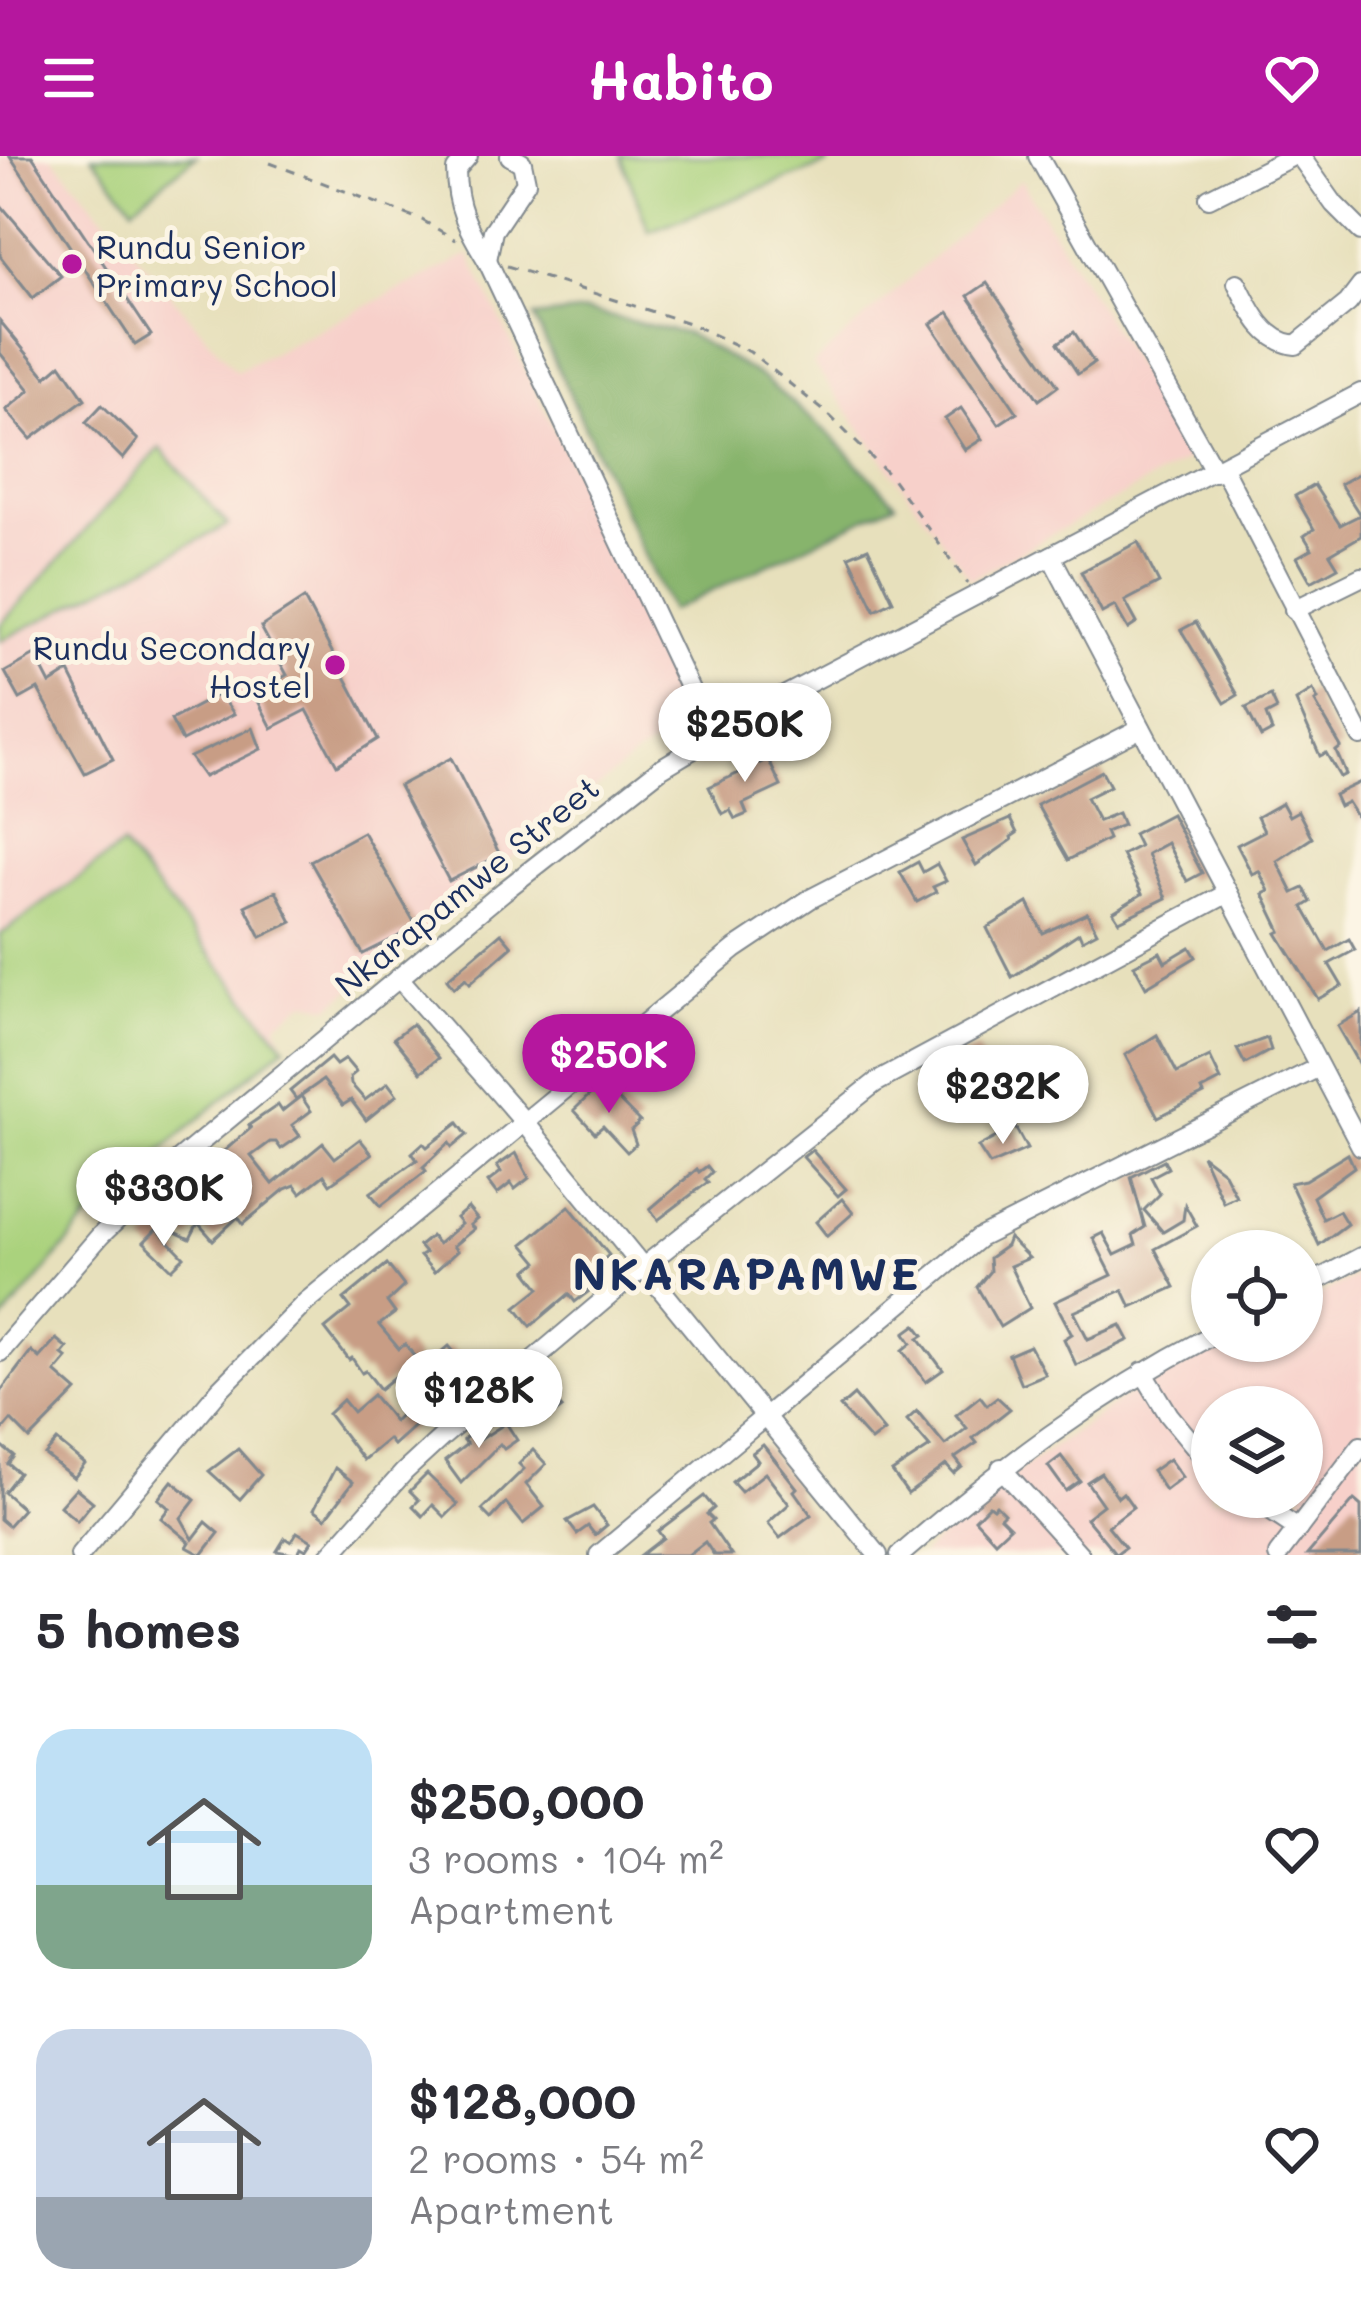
<!DOCTYPE html>
<meta charset="utf-8">
<style>
:root{--surface:#fff;--page:#f7f7f7;--text:#2b2b33;--muted:#7c7c81;--accent:#b5179e}
body{margin:0;font-family:Mali,sans-serif;background:var(--page);color:var(--text);height:100vh;display:flex;flex-direction:column;font-size:45px;white-space:nowrap}
*{box-sizing:border-box;margin:0}
p{font-size:39px;color:var(--muted)}
.icon{flex:none;width:66px;height:66px;fill:none;stroke:currentColor;stroke-width:2;stroke-linecap:round;stroke-linejoin:round}
.map{position:relative;height:1399px;overflow:hidden}
.details{display:flex;flex-direction:column;background:var(--surface);flex:1}
.details>*{flex:none}
.controls{position:absolute;left:1191px;top:1074px;display:grid;gap:24px}
.controls a{display:grid;place-items:center;width:132px;height:132px;border-radius:50%;background:var(--surface);box-shadow:0 3px 9px #0004;font-size:60px}
.price{position:absolute;translate:-50% -102px;padding:0 27px;border-radius:42px;background:#fff;color:#222;font-size:39px;line-height:78px;filter:drop-shadow(0 3px 6px #0008)}
.price::after{content:'';position:absolute;left:50%;top:72px;width:36px;height:27px;margin-left:-18px;background:inherit;clip-path:polygon(0 0,100% 0,50% 100%)}
.price.selected{background:var(--accent);color:#fff}
ul{padding:0;list-style:none}
li{display:flex;align-items:center;gap:36px;height:300px;padding:0 36px}
li span{display:grid;place-items:center;flex:none;width:336px;height:240px;border-radius:36px;color:#555}
li>.icon{margin-inline-start:auto}
span .icon{width:144px;height:144px;fill:#fffc;stroke-width:1}
li b{font-size:51px}
h2{display:flex;justify-content:space-between;align-items:center;height:144px;padding:0 36px;font-size:51px}
header{display:flex;justify-content:space-between;align-items:center;height:156px;padding:0 36px;background:var(--accent);color:#fff;font-size:54px;font-weight:700}
.map>svg:first-child{display:block}
</style>
<header><svg class="icon" aria-label="menu" viewBox="0 0 24 24"><path d="M4 6h16M4 12h16M4 18h16"/></svg>Habito<svg class="icon" aria-label="heart" viewBox="0 0 24 24"><path d="M12 20l-8-8c-3-5 5-10 8-4 3-6 11-1 8 4z"/></svg></header>
<div class="map">
<svg width="1361" height="1399" viewBox="0 0 1361 1399">
<rect width="100%" height="100%" fill="#fcf5e5"/>
<filter id="ink" filterUnits="userSpaceOnUse"><feTurbulence type="fractalNoise" baseFrequency=".00833" numOctaves="2"/><feDisplacementMap in="SourceGraphic" scale="24" xChannelSelector="R" yChannelSelector="G"/><feConvolveMatrix kernelMatrix="1 2 1 2 8 2 1 2 1" color-interpolation-filters="sRGB"/></filter>
<filter id="wash" filterUnits="userSpaceOnUse"><feTurbulence type="fractalNoise" baseFrequency=".004" numOctaves="4" result="noise"/><feDisplacementMap in="SourceGraphic" scale="48" xChannelSelector="R" yChannelSelector="G"/><feGaussianBlur stdDeviation="2.7" result="paint"/><feColorMatrix in="noise" values="0 0 0 0 0 0 0 0 0 0 0 0 0 0 0 0 0 1.4 0 .05"/><feComposite in="paint" operator="in"/></filter>
<g filter="url(#wash)">
<rect width="100%" height="100%" fill="#e7e0bc"/>
<!-- built -->
<g fill="#f7d0ca" fill-rule="evenodd">
<path d="M0,0H52L236,215L469,99L696,564L634,601L330,851L305,846L276,868L285,890L122,691L0,779V485L228,368L160,293L0,469Z"/>
<path d="M1021,24L1192,301L971,423L813,208Z"/>
<path d="M1361,1117V1399H921L998,1329L1138,1232L1229,1185H1302V1148ZM1212,1251H1302V1341H1212Z"/>
</g>
<!-- green -->
<g fill="#aad27d" stroke="#62806e" stroke-width="3">
<path d="M92,0H196L133,51Z"/>
<path d="M621,0H824L827,8L649,75Z"/>
<path d="M160,292L228,369L0,485V469Z"/>
<path d="M122,690L285,890L107,1041L0,1168V779Z"/>
</g>
<!-- forest -->
<path fill="#87b46c" stroke="#517265" stroke-width="3" d="M586,155L688,178L764,223L828,277L896,347L670,455L534,161Z"/>
<g id="blocks">
<!-- building -->
<g fill="#c89d85">
<path d="M10,0H32L151,179L135,189Z"/>
<path d="M0,48L61,120L33,142L0,100Z"/>
<path d="M987,127L1058,230L1039,244L968,140Z"/>
<path d="M949,156L1017,256L999,268L931,168Z"/>
<path d="M0,165L46,221L61,208L85,243L31,283L6,254L30,234L0,197Z"/>
<path d="M1074,176L1094,207L1078,218L1058,187Z"/>
<path d="M102,249L138,284L123,303L86,266Z"/>
<path d="M961,252L982,283L965,294L945,263Z"/>
<path d="M1361,316V380L1330,398L1338,411L1311,426L1297,401L1312,393L1304,380L1314,373L1295,340L1314,329L1340,369L1360,359L1340,328Z"/>
<path d="M1138,386L1159,427L1125,445L1137,467L1128,473L1115,450L1102,457L1081,416Z"/>
<path d="M868,392L893,445L875,454L849,400Z"/>
<path d="M304,443L378,583L337,609L307,554L272,572L254,537L287,519L261,471Z"/>
<path d="M1196,466L1238,539L1225,547L1181,474Z"/>
<path d="M35,499L50,528L69,516L113,603L85,617L38,533L20,543L5,516Z"/>
<path d="M1313,534L1318,544L1315,546L1341,591L1336,595L1346,618L1340,621L1326,597L1320,600L1296,545Z"/>
<path d="M220,538L234,558L182,585L171,564Z"/>
<path d="M1271,540L1277,553L1266,559L1272,575L1261,581L1246,552Z"/>
<path d="M253,572L261,593L204,621L190,601Z"/>
<path d="M751,591L760,607L768,603L781,630L743,648L747,658L735,663L730,654L722,658L709,631L745,614L736,599Z"/>
<path d="M451,602L500,699L449,725L399,630Z"/>
<path d="M1102,615L1110,630L1086,642L1098,665L1118,657L1123,669L1105,676L1108,683L1068,704L1037,649Z"/>
<path d="M1361,626V668L1347,646L1339,650L1334,639Z"/>
<path d="M1282,647L1289,660L1298,655L1312,682L1277,705L1293,737L1304,732L1311,746L1303,751L1328,795L1349,783L1355,794L1329,808L1342,830L1318,843L1277,777L1281,775L1263,738L1269,735L1259,715L1252,718L1237,689L1264,675L1257,661Z"/>
<path d="M1171,658L1202,717L1187,725L1167,687L1147,698L1166,742L1119,765L1113,756L1142,738L1122,699L1139,690L1133,678Z"/>
<path d="M1010,663L1017,677L1011,681L1012,684L976,709L962,684Z"/>
<path d="M363,676L417,771L363,798L310,705Z"/>
<path d="M918,706L923,716L937,708L946,725L933,731L936,736L917,746L900,716Z"/>
<path d="M276,735L292,766L261,781L245,750Z"/>
<path d="M1028,747L1043,777L1087,757L1097,776L1082,784L1079,777L1012,821L987,772Z"/>
<path d="M501,777L512,790L470,827L466,822L454,832L447,823Z"/>
<path d="M1190,791L1196,801L1146,831L1134,809L1160,796L1165,806Z"/>
<path d="M1361,856V912L1337,870Z"/>
<path d="M412,868L439,902L421,916L394,882Z"/>
<path d="M1157,879L1177,917L1210,901L1221,924L1202,934L1204,938L1158,961L1125,899Z"/>
<path d="M1267,882L1271,894L1245,908L1237,893Z"/>
<path d="M977,893L988,912L967,926L955,903Z"/>
<path d="M330,902L336,909L345,903L356,916L350,921L351,928L365,944L388,927L397,939L366,964L351,944L343,949L323,924L296,943L290,935Z"/>
<path d="M602,927L640,966L631,974L636,988L627,996L603,970L595,977L574,954Z"/>
<path d="M301,940L311,955L292,969L300,980L281,993L276,986H270L251,1000L273,1028L323,987L335,1002L360,983L372,998L330,1028L324,1019L301,1037L295,1029L285,1033L243,1068L238,1061L213,1084L198,1067L190,1083L161,1069L169,1061L165,1055L179,1045L182,1050L196,1038L212,1056L232,1039L220,1025L224,1022L216,1012L228,1002L223,996L251,972L249,969L278,949L282,955Z"/>
<path d="M458,967L467,979L452,991L449,987L423,1011L426,1015L381,1050L370,1037L417,1004L412,997L423,987L427,991Z"/>
<path d="M1015,971L1027,993L990,1009L978,991Z"/>
<path d="M812,994L846,1033L838,1040L803,1001Z"/>
<path d="M516,997L529,1022L515,1033L511,1027L497,1038L488,1026L501,1016L497,1010Z"/>
<path d="M1348,998L1354,1011L1313,1041L1323,1063L1339,1055L1347,1068L1319,1089L1290,1027L1305,1024Z"/>
<path d="M1202,999L1223,1015L1236,1040L1223,1046Z"/>
<path d="M1164,1004L1168,1012L1151,1021L1160,1038L1144,1054L1163,1076L1183,1064L1185,1049L1197,1070L1155,1093L1175,1131L1131,1151L1123,1134L1074,1156L1088,1183L1121,1169L1129,1184L1076,1209L1064,1183L1072,1178L1055,1146L1112,1119L1093,1082L1103,1077L1115,1099L1136,1089L1133,1079L1145,1071L1131,1021Z"/>
<path d="M707,1010L712,1016L705,1023L708,1026L658,1064L650,1053L697,1013L699,1016Z"/>
<path d="M842,1043L853,1057L827,1080L816,1066Z"/>
<path d="M569,1050L609,1099L579,1125L588,1136L575,1146L569,1138L531,1170L516,1151L540,1132L527,1115L538,1106L523,1088Z"/>
<path d="M468,1052L477,1063L470,1069L474,1073L453,1090L457,1095L434,1116L420,1100L425,1097L419,1090L431,1080L438,1088L461,1068L456,1062Z"/>
<path d="M157,1073L184,1101L172,1113L144,1086Z"/>
<path d="M1009,1082L1029,1102L1010,1110L1030,1152L1000,1171L977,1131L990,1115L989,1102L1006,1090Z"/>
<path d="M387,1108L404,1130L387,1146L395,1157L379,1169L399,1193L405,1188L417,1203L380,1233L366,1215L362,1217L352,1202L349,1204L325,1173L351,1152L344,1143Z"/>
<path d="M916,1169L924,1179L919,1182L943,1214L926,1226L903,1194L912,1187L905,1177Z"/>
<path d="M56,1183L67,1192L62,1198L67,1202L55,1216L77,1235L30,1283L11,1264L0,1277V1236L31,1195L39,1202Z"/>
<path d="M449,1190L472,1217L467,1222L471,1226L460,1235L455,1230L451,1233L430,1206Z"/>
<path d="M1030,1190L1045,1218L1021,1228L1009,1199Z"/>
<path d="M544,1234L562,1252L546,1264L531,1244Z"/>
<path d="M373,1239L394,1265L418,1242L431,1255L393,1289L388,1283L363,1304L328,1258L343,1244L353,1256Z"/>
<path d="M854,1239L884,1275L871,1285L840,1251Z"/>
<path d="M980,1240L987,1249L997,1241L1010,1253L973,1282L977,1287L955,1302L962,1311L954,1318L946,1309L908,1338L892,1316L930,1291L907,1264L917,1255L945,1289L967,1272L956,1259Z"/>
<path d="M506,1267L517,1284L504,1293L500,1288L461,1327L445,1305L467,1288L463,1284L471,1277L478,1285Z"/>
<path d="M57,1285L85,1308L74,1322L45,1299Z"/>
<path d="M0,1289L14,1300L8,1308L19,1317L4,1336L23,1353L8,1370L0,1363Z"/>
<path d="M763,1289L797,1332L794,1335L811,1359L780,1382L768,1367L789,1348L765,1317L741,1336L732,1326L758,1305L752,1297Z"/>
<path d="M238,1293L261,1319L240,1343L209,1315Z"/>
<path d="M533,1294L546,1308L526,1328L544,1351L523,1368L506,1347L491,1363L482,1354L524,1313L519,1308Z"/>
<path d="M1061,1300L1080,1325L1066,1335L1048,1310Z"/>
<path d="M1169,1303L1182,1321L1165,1334L1152,1315Z"/>
<path d="M335,1312L353,1326L326,1362L314,1353Z"/>
<path d="M1101,1317L1118,1341L1123,1337L1133,1351L1108,1370L1125,1391L1116,1398L1086,1362L1103,1349L1087,1326Z"/>
<path d="M427,1318L458,1348L445,1361L433,1349L423,1360L413,1350L419,1344L410,1335Z"/>
<path d="M172,1325L195,1344L181,1362L193,1383L206,1366L219,1377L202,1399L187,1391L190,1386L161,1362L169,1352L158,1343Z"/>
<path d="M76,1332L93,1346L77,1365L60,1350Z"/>
<path d="M704,1340L714,1352L707,1358L713,1364L709,1367L731,1399H714L705,1386L688,1399H641L663,1382L658,1375Z"/>
<path d="M1354,1344L1361,1350V1399H1307Z"/>
<path d="M989,1349L993,1352L996,1349L1004,1357L1000,1361L1010,1371L995,1385L975,1363Z"/>
<path d="M593,1351L607,1369L595,1379L588,1370L577,1378L567,1365Z"/>
<path d="M297,1376L312,1385L306,1394L301,1391L297,1399L277,1395L285,1382L291,1386Z"/>
</g>
</g>
</g>
<g filter="url(#ink)">
<use href="#blocks" fill-opacity="0" stroke="#81888d" stroke-width="3"/>
<g fill="none" stroke-linecap="round" stroke-linejoin="round">
<defs>
<g id="minor">
<path d="M468,0L456,14C456,51 468,73 487,104L712,580"/>
<path d="M1038,0L1215,316"/>
<path d="M1300,0L1334,48L1361,75"/>
<path d="M1209,42L1293,0"/>
<path d="M487,104L493,75L526,26L522,7L510,0"/>
<path d="M1237,127C1250,153 1264,186 1296,189L1348,147L1361,130"/>
<path d="M1223,312L1361,580"/>
<path d="M1051,400L1361,990"/>
<path d="M1294,454L1361,421"/>
<path d="M399,822L526,968L878,1399"/>
<path d="M1302,1132L1361,1101"/>
<path d="M0,1196L100,1080L180,1003L504,735L660,613L767,549L1361,237"/>
<path d="M1143,1216L1169,1259L1212,1311"/>
<path d="M1001,1312L1080,1399"/>
<path d="M1250,1341L1298,1373"/>
<path d="M80,1399L220,1233L306,1146L735,793L810,743L1141,572"/>
<path d="M330,1399L404,1316L443,1280L642,1112L875,927L1228,737"/>
<path d="M599,1399L979,1082L1319,911"/>
<path d="M900,1399C1003,1310 1091,1243 1212,1179"/>
<path d="M1278,1399L1361,1290"/>
</g>
</defs>
<!-- minor casing -->
<use href="#minor" stroke="#81888d" stroke-width="22"/>
<!-- path -->
<g stroke="#81888d" stroke-width="3" stroke-dasharray="9 9" stroke-linecap="butt">
<path d="M270,7L422,64L456,84"/>
<path d="M507,110L689,167L750,196L828,258L891,321L968,428"/>
</g>
<!-- minor -->
<use href="#minor" stroke="#fff" stroke-width="18"/>
</g>
</g>
<!-- markers -->
<g fill="#b5179e" stroke="#fcf5e5" stroke-width="4.5">
<circle cx="72" cy="108" r="12"/>
<circle cx="335" cy="509" r="12"/>
</g>
<g text-anchor="middle" dominant-baseline="central" stroke-width="10" stroke-linejoin="round" paint-order="stroke">
<!-- poi labels -->
<g font-size="33" fill="#1b2f5e" stroke="#fcf5e5" text-anchor="start">
<text x="96" y="89">Rundu Senior<tspan x="96" dy="38">Primary School</tspan></text>
<text x="311" y="490" text-anchor="end">Rundu Secondary<tspan x="311" dy="38">Hostel</tspan></text>
</g>
<!-- street labels -->
<g font-size="33" fill="#1b2f5e" stroke="#fcf5e5">
<text transform="translate(466 729) rotate(-39)">Nkarapamwe Street</text>
</g>
<!-- district labels -->
<g font-size="45" font-weight="bold" letter-spacing="3" fill="#1b2f5e" stroke="#fcf5e5">
<text x="747" y="1116">NKARAPAMWE</text>
</g>
</g>
</svg>
<div class="controls">
<a><svg class="icon" aria-label="locate" viewBox="0 0 24 24"><circle cx="12" cy="12" r="6"/><path d="M12 2v4M12 18v4M2 12h4M18 12h4"/></svg></a>
<a><svg class="icon" aria-label="layers" viewBox="0 0 24 24"><path d="M12 4l9 5-9 5-9-5zM3 14l9 5 9-5"/></svg></a>
</div>
<b class="price" style="left:745px;top:629px">$250K</b>
<b class="price selected" style="left:609px;top:960px">$250K</b>
<b class="price" style="left:1003px;top:991px">$232K</b>
<b class="price" style="left:164px;top:1093px">$330K</b>
<b class="price" style="left:479px;top:1295px">$128K</b>
</div>
<section class="details">
<h2>5 homes<svg class="icon" aria-label="filters" viewBox="0 0 24 24"><path d="M4 7h16M4 17h16"/><circle cx="9" cy="7" r="2"/><circle cx="15" cy="17" r="2"/></svg></h2>
<ul>
<li><span style="background:linear-gradient(#bfe0f5 65%,#7fa58c 0)"><svg class="icon" aria-label="home" viewBox="0 0 24 24"><path d="M3 11l9-7 9 7M6 9v11h12V9"/></svg></span><div><b>$250,000</b><p>3 rooms · 104 m²</p><p>Apartment</p></div><svg class="icon" aria-label="heart" viewBox="0 0 24 24"><path d="M12 20l-8-8c-3-5 5-10 8-4 3-6 11-1 8 4z"/></svg></li>
<li><span style="background:linear-gradient(#c9d6e8 70%,#9aa5b1 0)"><svg class="icon" aria-label="home" viewBox="0 0 24 24"><path d="M3 11l9-7 9 7M6 9v11h12V9"/></svg></span><div><b>$128,000</b><p>2 rooms · 54 m²</p><p>Apartment</p></div><svg class="icon" aria-label="heart" viewBox="0 0 24 24"><path d="M12 20l-8-8c-3-5 5-10 8-4 3-6 11-1 8 4z"/></svg></li>
</ul>
</section>
